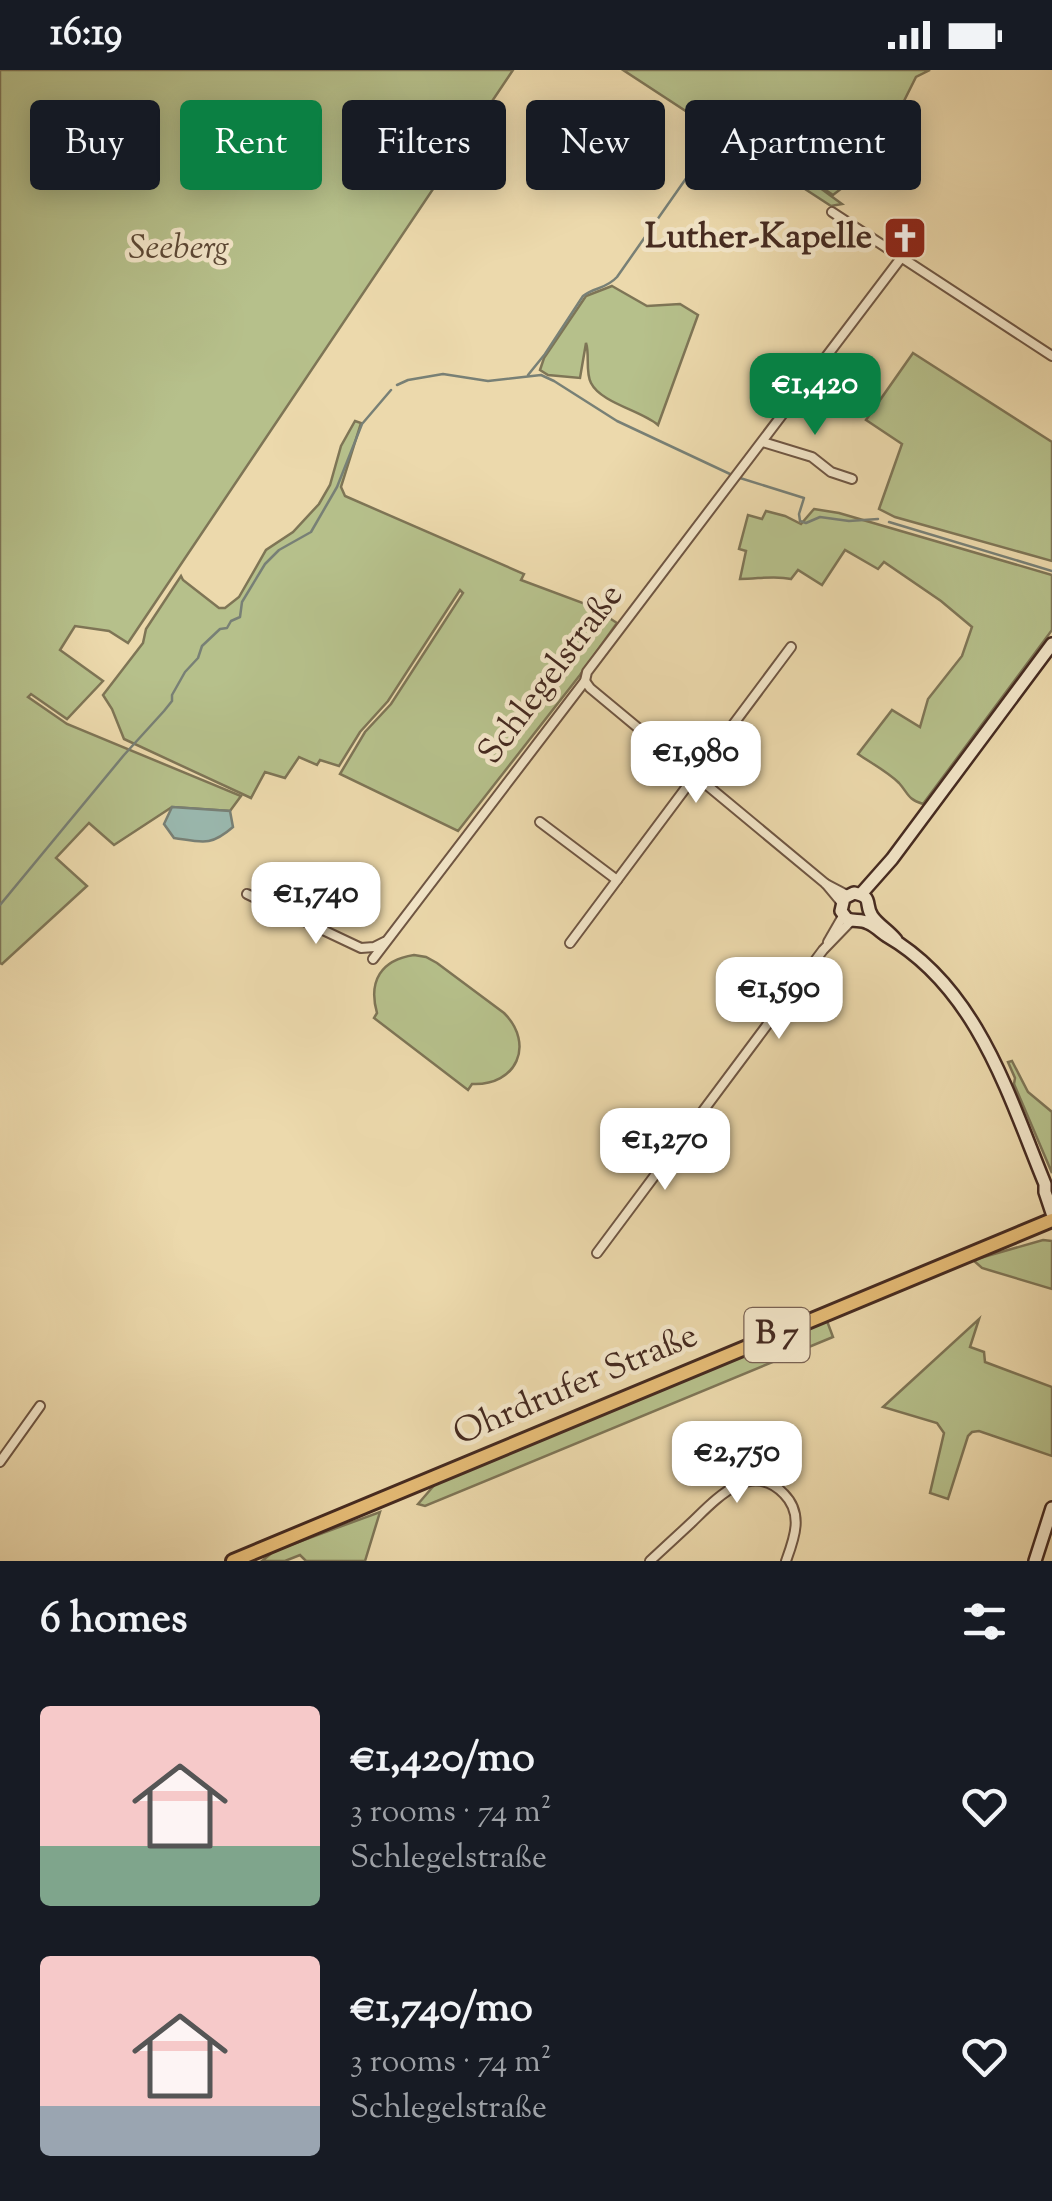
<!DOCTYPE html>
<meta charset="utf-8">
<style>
:root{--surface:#171b24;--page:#20242c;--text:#f1f3f6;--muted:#9ea1a6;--accent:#0b8043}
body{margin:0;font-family:"Sorts Mill Goudy",serif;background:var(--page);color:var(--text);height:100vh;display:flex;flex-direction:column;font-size:38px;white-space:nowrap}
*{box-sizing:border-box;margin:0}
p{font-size:32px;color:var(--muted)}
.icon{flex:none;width:55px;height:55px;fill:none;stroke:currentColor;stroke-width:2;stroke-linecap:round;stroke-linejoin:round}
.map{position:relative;height:1491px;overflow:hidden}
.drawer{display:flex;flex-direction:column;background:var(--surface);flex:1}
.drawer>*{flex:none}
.banner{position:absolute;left:30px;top:30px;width:992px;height:90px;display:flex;gap:20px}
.price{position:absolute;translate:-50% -85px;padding:0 22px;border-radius:20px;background:#fff;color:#222;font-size:32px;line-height:65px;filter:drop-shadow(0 2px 5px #0008)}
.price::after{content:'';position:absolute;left:50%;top:60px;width:30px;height:22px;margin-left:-15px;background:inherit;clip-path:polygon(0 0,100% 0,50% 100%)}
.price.on{background:var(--accent);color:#fff}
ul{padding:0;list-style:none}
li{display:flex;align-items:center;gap:30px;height:250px;padding:0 40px}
li span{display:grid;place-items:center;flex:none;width:280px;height:200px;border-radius:10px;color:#555}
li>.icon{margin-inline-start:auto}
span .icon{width:120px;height:120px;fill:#fffc;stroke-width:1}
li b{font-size:42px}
h2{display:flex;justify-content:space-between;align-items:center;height:120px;padding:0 40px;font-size:42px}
.pill{padding:0 35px;border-radius:10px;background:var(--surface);box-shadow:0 5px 25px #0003;font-size:35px;line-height:90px}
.pill.on{background:var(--accent);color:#fff}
.status{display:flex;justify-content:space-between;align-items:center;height:70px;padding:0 50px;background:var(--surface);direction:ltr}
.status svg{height:28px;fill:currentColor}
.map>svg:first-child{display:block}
</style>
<div class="status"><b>16:19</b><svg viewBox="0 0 49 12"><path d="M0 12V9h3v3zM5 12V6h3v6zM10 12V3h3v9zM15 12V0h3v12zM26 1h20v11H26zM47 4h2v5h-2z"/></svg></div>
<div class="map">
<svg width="1052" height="1491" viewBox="0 0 1052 1491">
<rect width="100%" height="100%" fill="#ecd9ac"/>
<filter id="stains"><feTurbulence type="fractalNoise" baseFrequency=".002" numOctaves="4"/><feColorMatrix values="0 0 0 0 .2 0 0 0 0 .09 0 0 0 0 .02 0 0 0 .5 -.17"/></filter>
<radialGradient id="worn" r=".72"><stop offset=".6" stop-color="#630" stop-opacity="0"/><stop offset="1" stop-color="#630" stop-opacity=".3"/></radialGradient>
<!-- green -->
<g fill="#b6c08b" stroke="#7e7556" stroke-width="2.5">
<path d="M0,0H513L128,573L109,561L75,556L60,580L103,611L67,649L31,624L28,627L67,654L241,726L230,741L172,737L114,775L89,753L56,788L87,816L2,894L0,893Z"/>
<path d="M623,0H930L916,7L872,95L833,125L786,93L842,134L831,136Z"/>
<path d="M612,216L647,236L680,234L698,245L658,355C642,341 601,333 591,313C585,301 590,285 586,273L580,308L548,305L540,300L544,288L586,226Z"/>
<path d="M913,283L1052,372V491L895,447L879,439L902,374L866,350Z"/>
<path d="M355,351L361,353L341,417L345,426L524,504L521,510L591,536L617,553L580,605L458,761L340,704L365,662L391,634L463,523L460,520L388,631L360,662L339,696L320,690L317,695L299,687L285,708L265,702L251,728L124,669L112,639L103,625L143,573L146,559L181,506L183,510L219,538H225L239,527L266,480L293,462L319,434L330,415L341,376Z"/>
<path d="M814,439L839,443L1052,505V560L923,734C908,730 908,723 899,713C888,702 871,693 858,684L892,640L920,657L928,629L962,586L972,557L941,531L884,492L878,499L845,480L822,515L798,500L791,509C775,505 758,509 740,509L746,481L739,479L748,445L762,449L766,441L785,446L801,454Z"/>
<path d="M414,885L426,887L437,893L504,943C535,974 517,1016 472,1014L468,1020L374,948L377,943C368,911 381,890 414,885Z"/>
<path d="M1012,991L1028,1022L1052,1042V1103L1014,1014L1015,1008L1008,992Z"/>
<path d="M1043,1170L1052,1171V1219L982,1198L973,1190Z"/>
<path d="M979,1249L970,1277L984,1282L985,1292L1052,1317V1386L979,1361L972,1362L968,1366L948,1429L930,1423L944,1363L937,1353L883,1337Z"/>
<path d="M827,1251L833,1267L425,1436L418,1434L437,1412Z"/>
<path d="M380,1442L365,1491H306L300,1485L285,1491H262L274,1481Z"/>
</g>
<!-- water -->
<path fill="#9ab9b0" stroke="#788076" stroke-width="2.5" d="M172,737L230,741L233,757C210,777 202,772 174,768L164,754Z"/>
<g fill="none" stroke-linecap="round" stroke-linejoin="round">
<!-- stream -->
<g stroke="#788076" stroke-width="2.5">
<path d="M719,62L720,61"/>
<path d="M528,305L545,284L583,226C595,217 606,219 617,207L713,70"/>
<path d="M397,315L408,310L443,304L488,311L541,305L554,311L617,351L730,404"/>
<path d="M740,408L804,428L799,444L800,451L806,453L820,447L849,451L878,449"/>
<path d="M889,452L1052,501"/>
<path d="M0,835L124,685L164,641L172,631V625L185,602L198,588L202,576L220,559L227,558L231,551L240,547L242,532L265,494L279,480L311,462L337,417L362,354L391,320"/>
</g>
<defs>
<g id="street">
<path d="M832,142L1052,286"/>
<path d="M763,372L812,387L831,402L852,409"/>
<path d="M585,611L590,618L826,814L841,832"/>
<path d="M540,752L617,810"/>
<path d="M826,814L847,825"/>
<path d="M247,824L361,878L374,877L384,872"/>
<path d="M828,872L843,846"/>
<path d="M570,873L791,577"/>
<path d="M373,889L585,611L587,602L901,188"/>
<path d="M597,1183L823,880L851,851"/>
<path d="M0,1392L40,1336"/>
<path d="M650,1491C664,1478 677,1466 691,1453C715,1430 751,1389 784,1424C804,1444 794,1469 786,1491"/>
</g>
<g id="secondary">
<path d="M861,824L892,789L1052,574"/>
<path d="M896,870C889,861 878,855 872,846C864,834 874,827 854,823L844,828L841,841L847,849C855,852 861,849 868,853C875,856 881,862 887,866C977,918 1008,1024 1045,1114V1122L1052,1143"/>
<path d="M1035,1491L1052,1438"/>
</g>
<path id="primary" d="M233,1491L1052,1150"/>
</defs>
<!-- street casing -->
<use href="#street" stroke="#6f5643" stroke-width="12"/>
<!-- secondary casing -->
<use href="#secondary" stroke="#452a20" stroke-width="16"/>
<!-- primary casing -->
<use href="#primary" stroke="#452a20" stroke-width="18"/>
<!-- street -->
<use href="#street" stroke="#f3e6c9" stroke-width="8"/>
<!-- secondary -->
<use href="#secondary" stroke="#f3e6c9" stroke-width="11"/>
<!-- primary -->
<use href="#primary" stroke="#e6bc76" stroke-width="12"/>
</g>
<!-- icons -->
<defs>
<symbol id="church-square" viewBox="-11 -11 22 22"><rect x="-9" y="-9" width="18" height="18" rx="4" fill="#8f2418" stroke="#f3e6c9"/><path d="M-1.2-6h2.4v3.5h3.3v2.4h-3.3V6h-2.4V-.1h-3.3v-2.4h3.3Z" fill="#fff"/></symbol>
</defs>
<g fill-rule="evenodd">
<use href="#church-square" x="880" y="143" width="50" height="50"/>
</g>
<g text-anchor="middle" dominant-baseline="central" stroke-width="9" stroke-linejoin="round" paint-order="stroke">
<!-- shield labels -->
<rect fill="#f3e6c9" stroke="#796253" stroke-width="2.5" x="744.5" y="1238" width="65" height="54" rx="8"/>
<g font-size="32" font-weight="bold" fill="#452a20">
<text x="777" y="1265">B 7</text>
</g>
<!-- poi labels -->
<g font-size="35" font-weight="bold" fill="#452a20" stroke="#f3e6c9" text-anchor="end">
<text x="872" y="168">Luther-Kapelle</text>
</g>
<!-- park labels -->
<g font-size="35" font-style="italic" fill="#5c4835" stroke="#f3e6c9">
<text x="179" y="179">Seeberg</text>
</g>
<!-- street labels -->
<g font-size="35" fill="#452a20" stroke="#f3e6c9">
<text transform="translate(552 605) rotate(-53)">Schlegelstraße</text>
<text transform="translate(576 1316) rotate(-23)">Ohrdrufer Straße</text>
</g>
</g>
<rect width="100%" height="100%" filter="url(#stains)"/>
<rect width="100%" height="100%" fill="url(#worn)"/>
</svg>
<b class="price on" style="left:815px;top:368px">€1,420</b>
<b class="price" style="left:696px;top:736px">€1,980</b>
<b class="price" style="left:316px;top:877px">€1,740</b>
<b class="price" style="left:779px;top:972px">€1,590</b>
<b class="price" style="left:665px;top:1123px">€1,270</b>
<b class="price" style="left:737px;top:1436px">€2,750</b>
<div class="banner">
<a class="pill">Buy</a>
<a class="pill on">Rent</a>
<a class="pill">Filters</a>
<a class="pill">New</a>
<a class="pill">Apartment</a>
</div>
</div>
<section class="drawer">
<h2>6 homes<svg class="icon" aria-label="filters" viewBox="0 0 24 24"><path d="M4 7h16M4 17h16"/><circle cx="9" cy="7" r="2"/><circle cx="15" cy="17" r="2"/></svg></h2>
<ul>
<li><span style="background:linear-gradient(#f6c9c9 70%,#7fa58c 0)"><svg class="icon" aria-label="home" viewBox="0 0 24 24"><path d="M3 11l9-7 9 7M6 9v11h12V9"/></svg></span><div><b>€1,420/mo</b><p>3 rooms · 74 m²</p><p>Schlegelstraße</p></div><svg class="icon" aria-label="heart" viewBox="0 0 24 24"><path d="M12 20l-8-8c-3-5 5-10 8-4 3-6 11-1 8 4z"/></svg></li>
<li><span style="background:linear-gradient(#f6c9c9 75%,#9aa5b1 0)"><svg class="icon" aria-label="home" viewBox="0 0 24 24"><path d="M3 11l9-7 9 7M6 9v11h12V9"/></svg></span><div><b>€1,740/mo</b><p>3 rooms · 74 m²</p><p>Schlegelstraße</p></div><svg class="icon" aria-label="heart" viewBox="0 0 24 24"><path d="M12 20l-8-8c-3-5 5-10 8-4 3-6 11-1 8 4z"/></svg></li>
</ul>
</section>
